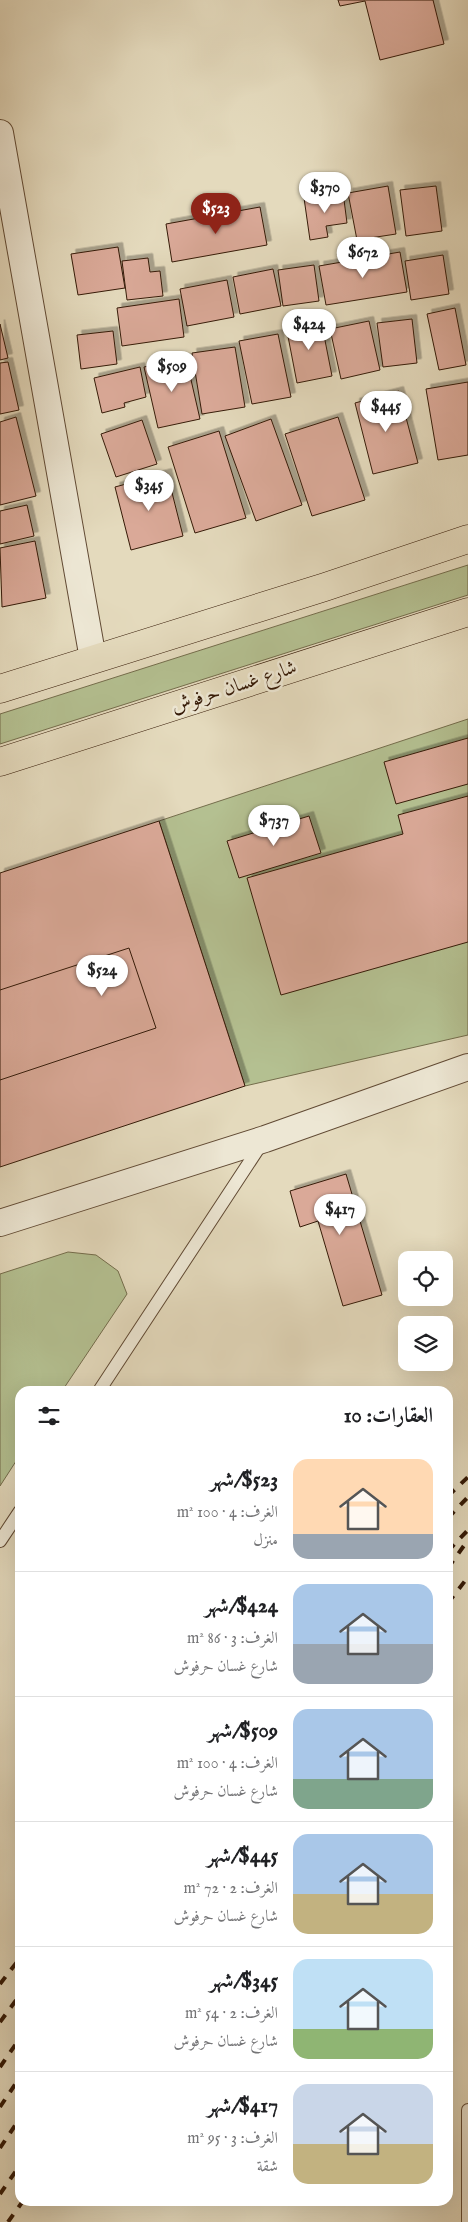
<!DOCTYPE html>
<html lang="ar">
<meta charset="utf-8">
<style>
:root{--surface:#fff;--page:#f2f2f2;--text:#202124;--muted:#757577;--line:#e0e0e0;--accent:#8f2418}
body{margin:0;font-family:"IM FELL English",Amiri,serif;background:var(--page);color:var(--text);direction:rtl;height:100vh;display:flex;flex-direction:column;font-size:19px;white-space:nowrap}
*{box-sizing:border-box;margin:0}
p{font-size:16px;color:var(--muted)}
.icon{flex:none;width:28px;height:28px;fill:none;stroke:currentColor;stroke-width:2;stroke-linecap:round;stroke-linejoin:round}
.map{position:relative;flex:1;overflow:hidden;direction:ltr}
.drawer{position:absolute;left:15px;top:1386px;width:438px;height:820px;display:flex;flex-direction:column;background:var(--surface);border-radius:15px;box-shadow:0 5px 20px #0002;direction:rtl}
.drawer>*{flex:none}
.controls{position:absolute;left:398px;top:1251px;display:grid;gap:10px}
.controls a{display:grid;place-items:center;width:55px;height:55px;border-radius:10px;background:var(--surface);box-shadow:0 5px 20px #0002;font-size:25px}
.price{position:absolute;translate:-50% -42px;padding:0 11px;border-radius:18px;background:#fff;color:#222;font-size:16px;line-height:32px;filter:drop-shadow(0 1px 2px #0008)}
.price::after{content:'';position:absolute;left:50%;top:30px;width:15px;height:11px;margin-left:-8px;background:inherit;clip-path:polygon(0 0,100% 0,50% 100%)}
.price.selected{background:var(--accent);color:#fff}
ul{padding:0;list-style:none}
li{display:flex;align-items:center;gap:15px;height:125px;padding:0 20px}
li+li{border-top:1px solid var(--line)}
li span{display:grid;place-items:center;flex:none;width:140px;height:100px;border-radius:15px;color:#555}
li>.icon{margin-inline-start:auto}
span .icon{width:60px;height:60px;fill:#fffc;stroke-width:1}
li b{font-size:21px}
h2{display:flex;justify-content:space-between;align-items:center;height:60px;padding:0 20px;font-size:21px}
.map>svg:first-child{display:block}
</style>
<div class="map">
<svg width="468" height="2222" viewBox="0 0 468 2222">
<defs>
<filter id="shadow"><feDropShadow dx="4.5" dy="-4.5" stdDeviation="0" flood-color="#0004"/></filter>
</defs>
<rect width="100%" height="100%" fill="#e4dabd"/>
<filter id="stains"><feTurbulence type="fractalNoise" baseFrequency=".004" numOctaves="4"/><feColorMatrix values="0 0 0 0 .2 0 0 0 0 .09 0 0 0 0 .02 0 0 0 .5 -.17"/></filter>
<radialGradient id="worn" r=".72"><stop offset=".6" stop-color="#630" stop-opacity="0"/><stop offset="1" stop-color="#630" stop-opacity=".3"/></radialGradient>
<!-- green -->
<g fill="#b4c091" stroke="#746d4c">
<path d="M468,565V595L0,744V714Z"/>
<path d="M468,719V1035L245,1086L159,821Z"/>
<path d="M68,1252L96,1255L118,1271L127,1294L62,1391H20V1455L0,1486V1274Z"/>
</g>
<!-- building -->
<g fill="#daa998" stroke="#351a07" filter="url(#shadow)">
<path d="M338,0H433L444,44L380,60L365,1L340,6Z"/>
<path d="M388,186L396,234L357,240L348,193Z"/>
<path d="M436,186L442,231L406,236L400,190Z"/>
<path d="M343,192L347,223L326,226L328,237L310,240L304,198Z"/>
<path d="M260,207L267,245L172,262L166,224Z"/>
<path d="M118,247L125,288L78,295L71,254Z"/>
<path d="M400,252L407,292L326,305L319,266Z"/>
<path d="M443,255L449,294L411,300L405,261Z"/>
<path d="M148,258L150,272L160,271L163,296L127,300L122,261Z"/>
<path d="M314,265L319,301L283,306L278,270Z"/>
<path d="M273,269L281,306L240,314L233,277Z"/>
<path d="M227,280L234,317L187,326L180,289Z"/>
<path d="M179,299L184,337L122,346L117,308Z"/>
<path d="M455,308L466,365L439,370L427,314Z"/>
<path d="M412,319L417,363L383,367L377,323Z"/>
<path d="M321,320L332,376L297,383L286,326Z"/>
<path d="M369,321L380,370L341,379L330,329Z"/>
<path d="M0,324L8,358L0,360Z"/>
<path d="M113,331L117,364L81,369L77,335Z"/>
<path d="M278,334L291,397L252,404L239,341Z"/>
<path d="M235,347L245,407L202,414L192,353Z"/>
<path d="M186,358L200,419L158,428L144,367Z"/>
<path d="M8,362L19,410L0,414V363Z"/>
<path d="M140,367L146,397L124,403L125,407L102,413L94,378Z"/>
<path d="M468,382V455L438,460L426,389Z"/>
<path d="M399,391L418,463L373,474L355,403Z"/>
<path d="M16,417L36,496L0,505V422Z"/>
<path d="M338,417L365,500L312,516L285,434Z"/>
<path d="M271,419L302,505L256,521L225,436Z"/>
<path d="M142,420L157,464L116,477L101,434Z"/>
<path d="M219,431L246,518L195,533L168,447Z"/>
<path d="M167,473L183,536L131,550L115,487Z"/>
<path d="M27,505L34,536L0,544V511Z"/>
<path d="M35,541L46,598L2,607L0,548Z"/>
<path d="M468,738V784L396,804L384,762Z"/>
<path d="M468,796V942L281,995L247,878L403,834L398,815Z"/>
<path d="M309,816L321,853L239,878L227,841Z"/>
<path d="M159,821L245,1086L0,1167V873Z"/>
<path d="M129,948L156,1028L0,1080V990Z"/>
<path d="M346,1174L382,1295L343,1306L318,1221L300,1227L290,1191Z"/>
</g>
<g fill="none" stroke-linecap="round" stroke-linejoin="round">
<defs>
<g id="service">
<path d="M99,1391L262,1143"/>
<path d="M0,1541L20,1511"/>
<path d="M468,2222V2110"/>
</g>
<g id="minor">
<path d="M0,133L93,659"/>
<path d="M0,1223L265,1139L468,1067"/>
</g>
<g id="primary">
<path d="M0,689L325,587L468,539"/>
<path d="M0,762L468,612"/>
</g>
</defs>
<!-- service casing -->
<use href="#service" stroke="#614a34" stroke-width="14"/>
<!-- minor casing -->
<use href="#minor" stroke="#614a34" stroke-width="28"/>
<!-- primary casing -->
<use href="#primary" stroke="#351a07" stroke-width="29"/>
<!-- service -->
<use href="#service" stroke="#ede7d4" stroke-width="12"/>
<!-- minor -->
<use href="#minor" stroke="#ede7d4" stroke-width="26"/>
<!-- primary -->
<use href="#primary" stroke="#e4dabd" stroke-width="28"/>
<!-- rail -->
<g stroke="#351a07" stroke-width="4" stroke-dasharray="9 9" stroke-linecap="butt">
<path d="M448,1496L468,1477"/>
<path d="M448,1518L468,1497"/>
<path d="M448,1551L468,1530"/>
<path d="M448,1568L468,1540"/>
<path d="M448,1603L468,1577"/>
<path d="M0,1984L20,1958"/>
<path d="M0,2022L20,1995"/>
<path d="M0,2067L20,2038"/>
<path d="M0,2107L20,2077"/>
<path d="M0,2148L20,2118"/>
<path d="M0,2194L20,2165"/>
<path d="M8,2222L23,2201"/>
</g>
</g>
<g text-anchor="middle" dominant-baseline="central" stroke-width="5" stroke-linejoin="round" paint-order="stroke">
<!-- street labels -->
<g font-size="20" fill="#351a07" stroke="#ede7d4">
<text transform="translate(234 687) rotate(-18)">شارع غسان حرفوش</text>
</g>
</g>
<rect width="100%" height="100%" filter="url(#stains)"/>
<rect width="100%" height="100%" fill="url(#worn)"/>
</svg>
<div class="controls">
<a><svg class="icon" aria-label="locate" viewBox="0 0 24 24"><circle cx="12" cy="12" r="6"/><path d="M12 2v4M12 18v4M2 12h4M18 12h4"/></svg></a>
<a><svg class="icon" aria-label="layers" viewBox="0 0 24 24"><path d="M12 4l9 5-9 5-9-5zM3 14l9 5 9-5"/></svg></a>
</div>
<b class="price" style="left:325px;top:214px">$370</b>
<b class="price selected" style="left:216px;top:235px">$523</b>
<b class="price" style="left:363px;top:279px">$672</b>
<b class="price" style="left:309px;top:351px">$424</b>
<b class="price" style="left:172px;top:393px">$509</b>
<b class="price" style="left:386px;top:433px">$445</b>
<b class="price" style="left:149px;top:512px">$345</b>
<b class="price" style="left:274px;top:847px">$737</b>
<b class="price" style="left:102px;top:997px">$524</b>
<b class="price" style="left:340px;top:1236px">$417</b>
<section class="drawer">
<h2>العقارات: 10<svg class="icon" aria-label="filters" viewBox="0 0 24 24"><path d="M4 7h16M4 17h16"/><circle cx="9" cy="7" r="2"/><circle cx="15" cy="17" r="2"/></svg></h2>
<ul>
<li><span style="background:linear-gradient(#ffd9b3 75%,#9aa5b1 0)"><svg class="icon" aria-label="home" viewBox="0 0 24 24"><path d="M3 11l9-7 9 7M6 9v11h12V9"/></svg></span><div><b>$523/شهر</b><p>الغرف: 4 · 100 m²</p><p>منزل</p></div></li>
<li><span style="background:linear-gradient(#a9c7e8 60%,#9aa5b1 0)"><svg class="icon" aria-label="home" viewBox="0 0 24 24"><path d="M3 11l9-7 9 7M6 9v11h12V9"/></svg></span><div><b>$424/شهر</b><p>الغرف: 3 · 86 m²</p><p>شارع غسان حرفوش</p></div></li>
<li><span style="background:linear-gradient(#a9c7e8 70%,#7fa58c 0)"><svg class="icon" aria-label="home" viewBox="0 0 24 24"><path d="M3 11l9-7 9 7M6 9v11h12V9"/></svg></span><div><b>$509/شهر</b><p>الغرف: 4 · 100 m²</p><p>شارع غسان حرفوش</p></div></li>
<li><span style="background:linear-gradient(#a9c7e8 60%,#c2b280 0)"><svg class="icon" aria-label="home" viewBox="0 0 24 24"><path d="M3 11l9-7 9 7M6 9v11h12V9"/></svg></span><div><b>$445/شهر</b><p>الغرف: 2 · 72 m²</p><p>شارع غسان حرفوش</p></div></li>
<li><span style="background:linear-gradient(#bfe0f5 70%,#8fb573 0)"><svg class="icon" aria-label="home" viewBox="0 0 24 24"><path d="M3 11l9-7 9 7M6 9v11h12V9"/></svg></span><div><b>$345/شهر</b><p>الغرف: 2 · 54 m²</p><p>شارع غسان حرفوش</p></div></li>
<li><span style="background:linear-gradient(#c9d6e8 60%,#c2b280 0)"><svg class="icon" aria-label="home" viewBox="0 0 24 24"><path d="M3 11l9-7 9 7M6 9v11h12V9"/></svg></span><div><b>$417/شهر</b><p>الغرف: 3 · 95 m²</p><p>شقة</p></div></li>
</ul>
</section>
</div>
